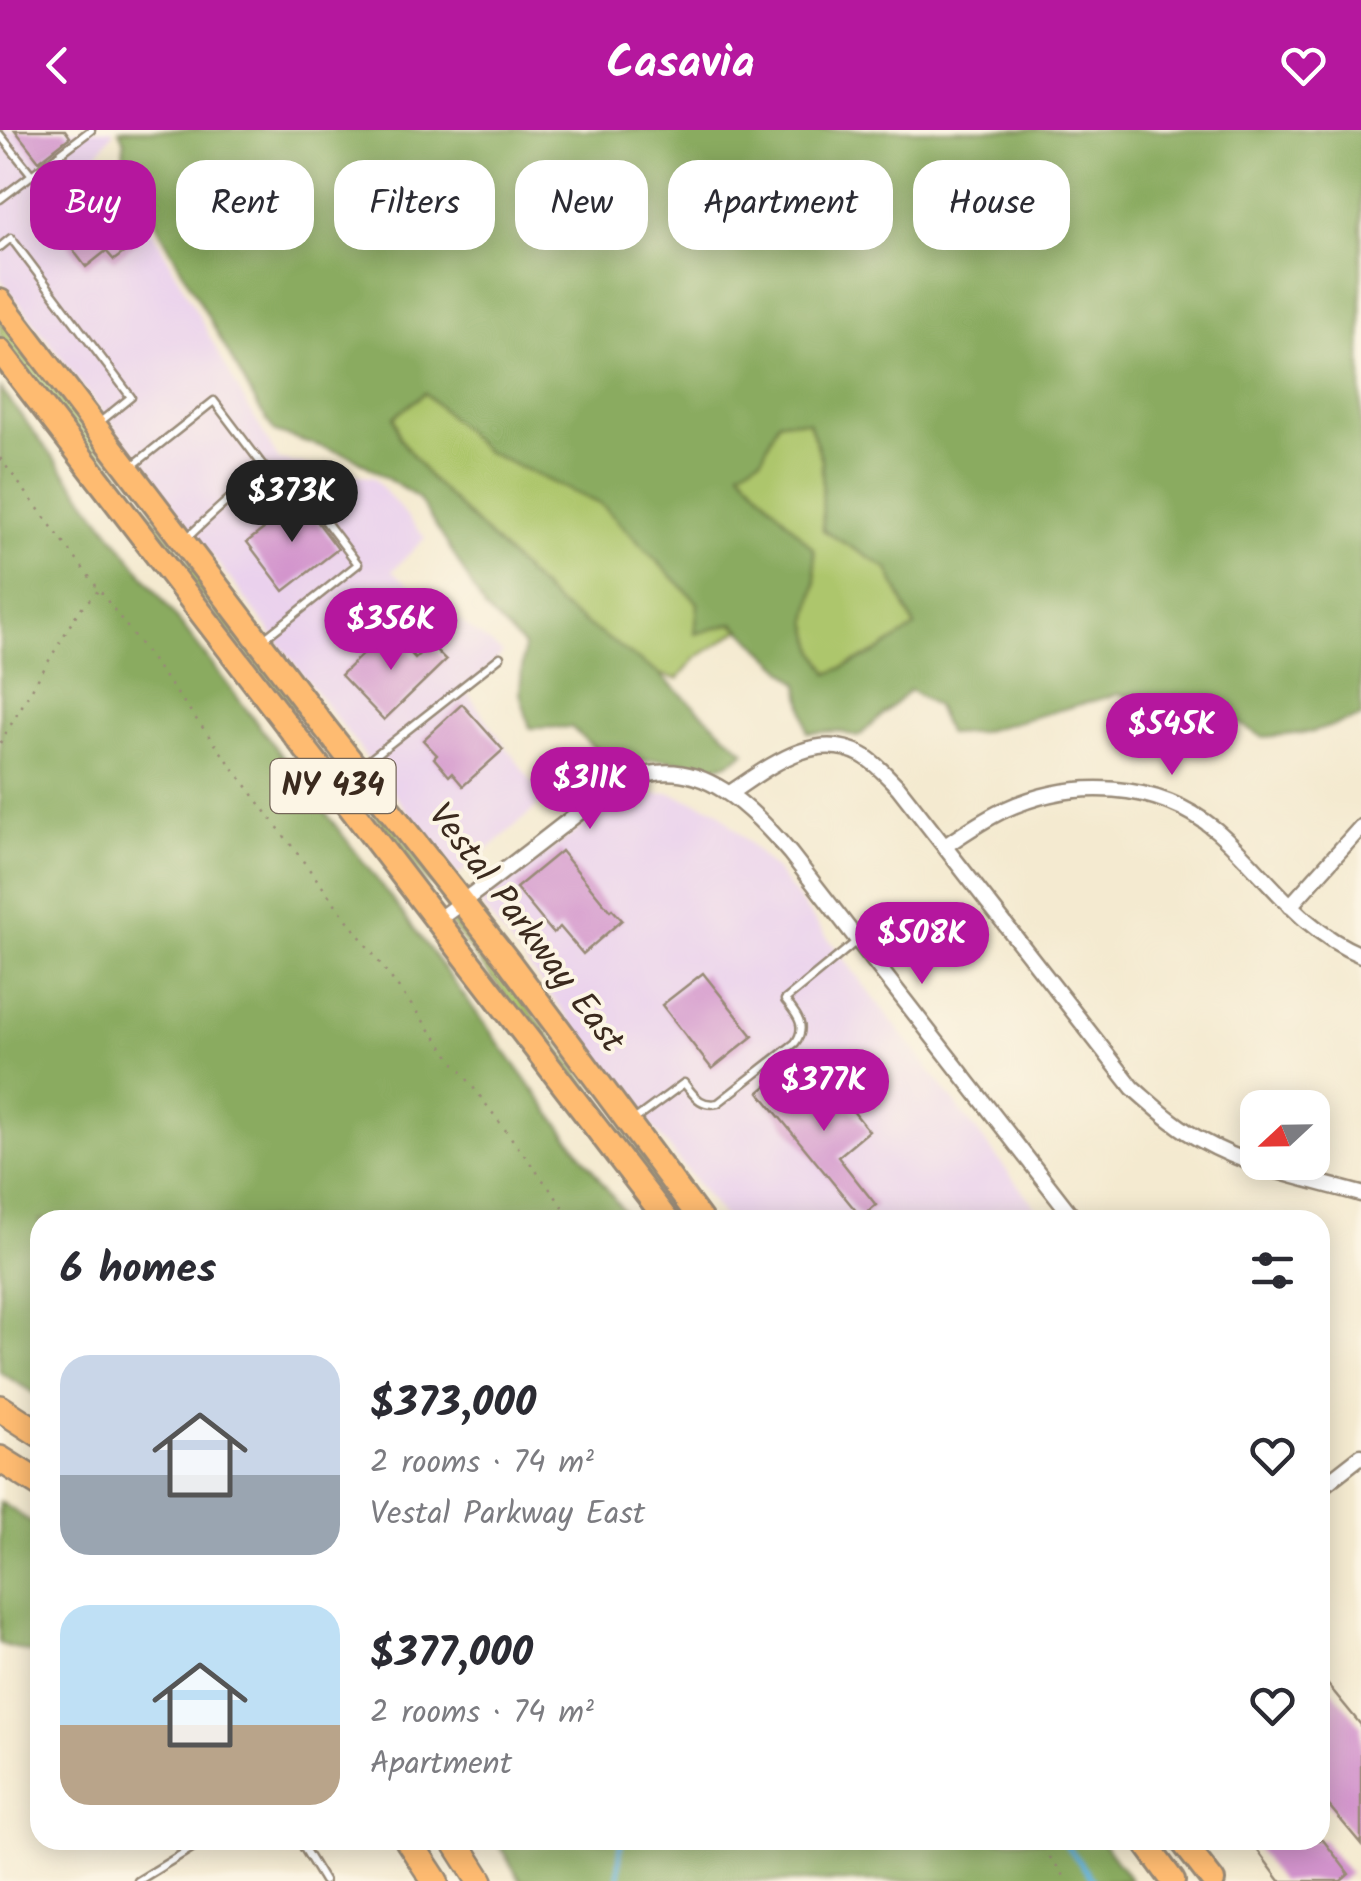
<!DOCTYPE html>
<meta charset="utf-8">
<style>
:root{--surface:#fff;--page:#f7f7f7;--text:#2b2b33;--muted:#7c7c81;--accent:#b5179e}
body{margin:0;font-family:Kalam,sans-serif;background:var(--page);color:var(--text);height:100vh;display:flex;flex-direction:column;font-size:38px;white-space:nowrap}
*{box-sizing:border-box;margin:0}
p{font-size:32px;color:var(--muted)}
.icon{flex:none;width:55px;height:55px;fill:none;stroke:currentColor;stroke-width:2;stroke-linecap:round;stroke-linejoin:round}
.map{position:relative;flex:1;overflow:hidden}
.panel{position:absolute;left:30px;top:1080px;width:1300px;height:640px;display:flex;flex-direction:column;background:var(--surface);border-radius:30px;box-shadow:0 5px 25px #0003}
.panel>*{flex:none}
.hud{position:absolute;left:30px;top:30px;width:1302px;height:90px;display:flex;gap:20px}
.needle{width:65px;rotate:248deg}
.buttons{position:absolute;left:1240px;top:960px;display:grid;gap:20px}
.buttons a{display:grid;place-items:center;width:90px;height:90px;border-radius:20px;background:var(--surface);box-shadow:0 5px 25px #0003;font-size:50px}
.price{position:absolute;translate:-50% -85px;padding:0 22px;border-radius:35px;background:var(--accent);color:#fff;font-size:32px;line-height:65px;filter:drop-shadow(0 2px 5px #0008)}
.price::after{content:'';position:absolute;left:50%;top:60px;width:30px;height:22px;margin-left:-15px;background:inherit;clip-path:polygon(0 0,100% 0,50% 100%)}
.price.active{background:#222;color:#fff}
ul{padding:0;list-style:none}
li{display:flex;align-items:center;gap:30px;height:250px;padding:0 30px}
li span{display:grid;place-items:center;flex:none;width:280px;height:200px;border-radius:30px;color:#555}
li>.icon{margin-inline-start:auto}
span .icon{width:120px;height:120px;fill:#fffc;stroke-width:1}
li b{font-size:42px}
h2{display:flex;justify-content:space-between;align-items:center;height:120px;padding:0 30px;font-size:42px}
.pill{padding:0 35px;border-radius:30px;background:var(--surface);box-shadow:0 5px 25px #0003;font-size:35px;line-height:90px}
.pill.active{background:var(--accent);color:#fff}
header{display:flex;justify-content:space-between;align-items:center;height:130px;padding:0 30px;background:var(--accent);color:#fff;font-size:45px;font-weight:700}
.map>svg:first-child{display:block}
</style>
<header><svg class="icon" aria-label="back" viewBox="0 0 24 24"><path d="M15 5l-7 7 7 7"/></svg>Casavia<svg class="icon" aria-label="heart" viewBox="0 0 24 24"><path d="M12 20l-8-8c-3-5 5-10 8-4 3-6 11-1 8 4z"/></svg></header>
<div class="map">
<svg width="1361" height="1751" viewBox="0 0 1361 1751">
<rect width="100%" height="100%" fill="#fcf5e5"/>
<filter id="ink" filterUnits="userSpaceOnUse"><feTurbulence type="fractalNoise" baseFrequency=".01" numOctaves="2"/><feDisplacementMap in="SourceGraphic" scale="20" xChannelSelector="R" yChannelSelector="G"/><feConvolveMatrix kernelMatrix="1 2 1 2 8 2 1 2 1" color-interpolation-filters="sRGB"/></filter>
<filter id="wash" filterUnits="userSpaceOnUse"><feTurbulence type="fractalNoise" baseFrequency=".0048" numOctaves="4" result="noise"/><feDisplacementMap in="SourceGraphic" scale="40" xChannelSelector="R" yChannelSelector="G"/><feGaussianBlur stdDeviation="2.25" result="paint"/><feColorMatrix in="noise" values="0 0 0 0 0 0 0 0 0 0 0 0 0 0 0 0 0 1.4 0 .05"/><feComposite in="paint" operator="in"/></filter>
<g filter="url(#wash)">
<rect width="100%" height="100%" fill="#f4ead0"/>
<!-- built -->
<g fill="#ead1ed">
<path d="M0,0H112L113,3L97,24L141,78L241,265L279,330L374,348L425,408L392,441L503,523L466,561L545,670L457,746L0,148Z"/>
<path d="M670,663L717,680L777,742L1045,1090H725L479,773L622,667Z"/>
</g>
<!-- green -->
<g fill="#adc66c" stroke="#747845" stroke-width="2.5">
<path d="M0,189L435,751L434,755L426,750L289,574L252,530L0,206Z"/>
<path d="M425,262L485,321L602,375L698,473L741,499L696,528L678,549L658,544L557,474L429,347L400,309L394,286Z"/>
<path d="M779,290L809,292L822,330L823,400L888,439L915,498L877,522L829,544L816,522L808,491L816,452L814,420L739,340L762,327Z"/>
<path d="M457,785L690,1090H679L669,1080L450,793Z"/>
</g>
<!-- forest -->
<g fill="#8aab60" stroke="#626a3f" stroke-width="2.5" fill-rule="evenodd">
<path d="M119,0H1361V587L1313,602L1263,607L1219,582L1118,564L979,602L948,604L936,576L910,560L858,607L838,601L808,603L799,554L734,493L695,504L698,473L602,375L485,321L425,263L394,287L400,309L429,347L557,474L659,544L745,622C713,648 698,633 663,630C648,628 630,634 616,637L571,597L530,598L520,563L524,516L485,479L453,423L418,368L351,326L275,302L259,278L123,34L124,11ZM779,290L809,292L822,330L823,400L888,439L915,497L877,522L829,544L816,522L808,491L816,452L814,420L740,340L762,327Z"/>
<path d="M0,258L401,781L630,1090H40V1267L0,1242Z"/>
<path d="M0,1372L40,1398V1525L0,1514Z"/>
<path d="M496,1710H1101L1131,1751H521Z"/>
</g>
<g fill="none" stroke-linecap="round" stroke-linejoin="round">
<!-- stream -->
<g stroke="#61b1dc" stroke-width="5">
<path d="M1063,1710L1094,1751"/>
<path d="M618,1751L621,1710"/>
</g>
</g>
<g id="blocks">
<!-- building -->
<g fill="#d293cc">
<path d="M15,0H65L70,7L39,31Z"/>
<path d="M97,60L138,112L114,130L106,121L86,137L53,94Z"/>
<path d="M301,370L338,419L284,461L247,412Z"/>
<path d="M388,499L415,528L430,514L446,530L384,590L341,545Z"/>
<path d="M462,574L503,620L463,656L452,643L449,646L434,628L437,625L423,610Z"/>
<path d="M561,721L610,781L612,779L622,790L583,824L560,797L553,803L516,758Z"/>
<path d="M703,843L753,906L712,939L662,875Z"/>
<path d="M776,948L798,975L828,950L869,1001L838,1027L876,1075L861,1087L759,962Z"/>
<path d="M1320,1545L1361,1595V1714L1320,1665Z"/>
<path d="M1250,1710H1323L1349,1744L1341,1751H1280Z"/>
</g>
</g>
</g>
<g filter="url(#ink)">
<use href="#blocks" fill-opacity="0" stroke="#988a77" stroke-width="2.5"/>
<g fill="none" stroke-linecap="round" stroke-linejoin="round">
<defs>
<g id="service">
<path d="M0,5L32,45"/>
<path d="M0,69L91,0"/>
<path d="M0,117L11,108L131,267L100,292"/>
<path d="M131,337L214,271L267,341"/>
<path d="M188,407C204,392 251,346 269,341C278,338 284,341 291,346L358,434L265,508"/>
<path d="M363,635L500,527"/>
<path d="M634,990L684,953C694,965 700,977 718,973L795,913C808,896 796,884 785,870L858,810"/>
<path d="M299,1710L324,1751"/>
<path d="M138,1751L205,1710"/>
</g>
<g id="minor">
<path d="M730,663C768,638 814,599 862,625C875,632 887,646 898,657L1133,958C1155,977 1177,998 1203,1011C1251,1038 1308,1049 1361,1064"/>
<path d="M945,716C964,703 983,690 1004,680C1073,648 1157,651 1216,700C1265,742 1299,800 1361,825"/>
<path d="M1290,776L1361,697"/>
<path d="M436,791C478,761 518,730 559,698C582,680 607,659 636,648C701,624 752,679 790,723L1075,1090"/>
<path d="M1320,1358L1361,1326"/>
</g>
<g id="primary">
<path d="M0,171L322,594L509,832L701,1090"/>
<path d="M0,221L667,1090"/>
<path d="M1143,1710L1173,1751"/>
<path d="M1181,1710L1213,1751"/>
</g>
<g id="motorway">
<path d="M0,1278L40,1304"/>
<path d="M0,1329L40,1354"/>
<path d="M408,1710L435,1751"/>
<path d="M454,1710L480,1751"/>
</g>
</defs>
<!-- service casing -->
<use href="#service" stroke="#988a77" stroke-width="11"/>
<!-- minor casing -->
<use href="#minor" stroke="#988a77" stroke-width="19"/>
<!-- primary casing -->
<use href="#primary" stroke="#988a77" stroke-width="28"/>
<!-- motorway casing -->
<use href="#motorway" stroke="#988a77" stroke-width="30"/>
<!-- path -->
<g stroke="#988a77" stroke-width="2.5" stroke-dasharray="2.5 8" stroke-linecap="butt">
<path d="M0,328L573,1090"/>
<path d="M0,613L79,480L98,461"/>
<path d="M1037,1710L1068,1751"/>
</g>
<!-- service -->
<use href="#service" stroke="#fff" stroke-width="6"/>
<!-- minor -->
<use href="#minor" stroke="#fff" stroke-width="14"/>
<!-- primary -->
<use href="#primary" stroke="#febb71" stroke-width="22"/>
<!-- motorway -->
<use href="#motorway" stroke="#febb71" stroke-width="25"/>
</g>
</g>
<g text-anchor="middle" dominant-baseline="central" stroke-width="8" stroke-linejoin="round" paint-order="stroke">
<!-- shield labels -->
<rect fill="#fcf5e5" stroke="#75675a" stroke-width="2.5" x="270.5" y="629" width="125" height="54" rx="8"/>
<g font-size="32" font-weight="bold" fill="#3b2a1e">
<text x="333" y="656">NY 434</text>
</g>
<!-- street labels -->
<g font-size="35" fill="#3b2a1e" stroke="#fcf5e5">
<text transform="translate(525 799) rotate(53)">Vestal Parkway East</text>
</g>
</g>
</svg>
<div class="buttons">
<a><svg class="needle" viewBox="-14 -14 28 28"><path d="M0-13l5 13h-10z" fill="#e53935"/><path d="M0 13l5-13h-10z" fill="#7c7c81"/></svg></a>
</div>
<b class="price active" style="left:292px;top:415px">$373K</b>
<b class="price" style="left:391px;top:543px">$356K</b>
<b class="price" style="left:1172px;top:648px">$545K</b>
<b class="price" style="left:590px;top:702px">$311K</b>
<b class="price" style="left:922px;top:857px">$508K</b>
<b class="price" style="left:824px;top:1004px">$377K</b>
<div class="hud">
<a class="pill active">Buy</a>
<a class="pill">Rent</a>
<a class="pill">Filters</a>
<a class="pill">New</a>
<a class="pill">Apartment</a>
<a class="pill">House</a>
</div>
<section class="panel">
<h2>6 homes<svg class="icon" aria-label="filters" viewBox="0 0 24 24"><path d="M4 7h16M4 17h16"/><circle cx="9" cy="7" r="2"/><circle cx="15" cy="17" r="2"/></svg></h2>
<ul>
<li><span style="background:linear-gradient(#c9d6e8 60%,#9aa5b1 0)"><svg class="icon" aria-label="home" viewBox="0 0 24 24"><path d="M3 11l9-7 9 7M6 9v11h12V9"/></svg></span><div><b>$373,000</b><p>2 rooms · 74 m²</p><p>Vestal Parkway East</p></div><svg class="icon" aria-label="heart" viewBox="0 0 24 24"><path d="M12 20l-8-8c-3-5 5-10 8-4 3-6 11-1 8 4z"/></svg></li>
<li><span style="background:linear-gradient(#bfe0f5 60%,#b9a48a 0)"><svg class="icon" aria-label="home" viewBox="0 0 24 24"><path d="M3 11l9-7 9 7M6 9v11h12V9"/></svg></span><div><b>$377,000</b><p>2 rooms · 74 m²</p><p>Apartment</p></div><svg class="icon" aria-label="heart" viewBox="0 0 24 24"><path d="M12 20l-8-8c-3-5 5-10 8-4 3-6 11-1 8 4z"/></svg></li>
</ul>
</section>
</div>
